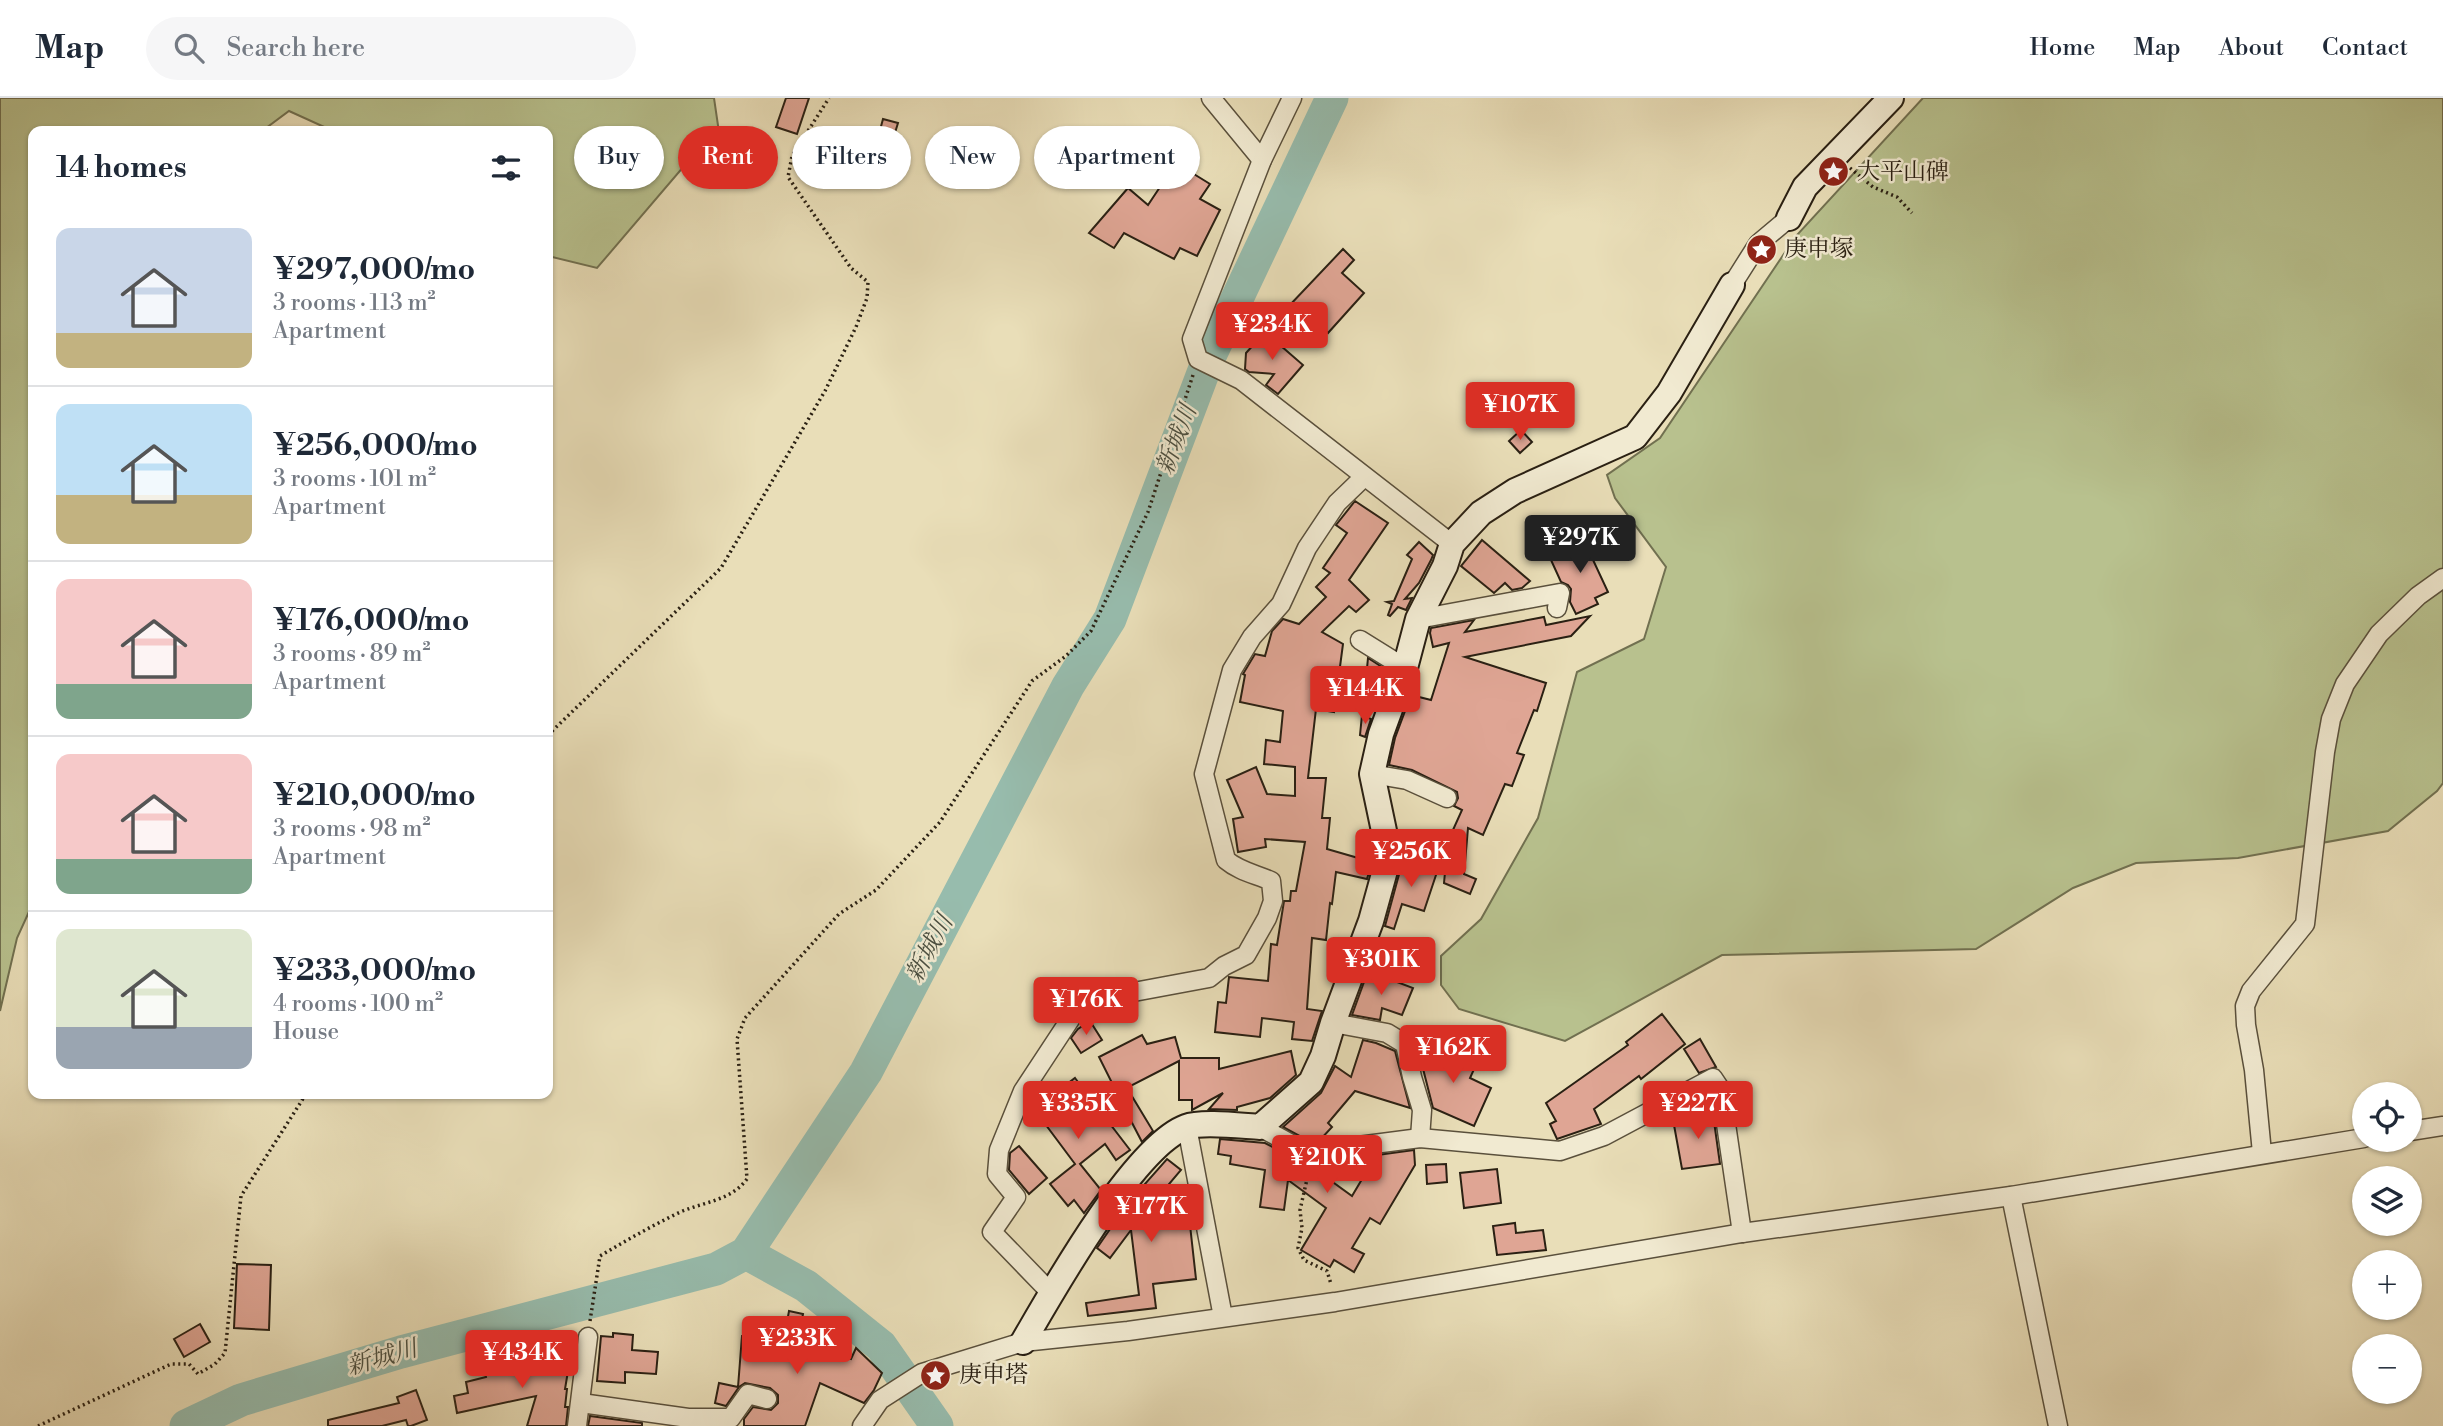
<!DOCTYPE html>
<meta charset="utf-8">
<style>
:root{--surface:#fff;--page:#f6f6f7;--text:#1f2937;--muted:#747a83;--line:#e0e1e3;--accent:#d93025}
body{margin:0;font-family:"Libre Bodoni","Noto Serif JP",serif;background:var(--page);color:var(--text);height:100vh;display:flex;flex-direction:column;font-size:26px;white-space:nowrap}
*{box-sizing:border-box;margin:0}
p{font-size:23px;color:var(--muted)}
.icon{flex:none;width:38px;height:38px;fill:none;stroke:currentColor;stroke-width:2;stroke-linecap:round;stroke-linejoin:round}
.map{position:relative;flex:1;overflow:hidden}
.side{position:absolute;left:28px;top:28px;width:525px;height:973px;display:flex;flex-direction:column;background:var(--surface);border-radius:14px;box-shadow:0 2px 5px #0004}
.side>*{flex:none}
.top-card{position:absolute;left:574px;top:28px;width:665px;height:63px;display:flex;gap:14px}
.controls{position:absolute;left:2352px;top:984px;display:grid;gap:14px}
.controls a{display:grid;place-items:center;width:70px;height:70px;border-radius:50%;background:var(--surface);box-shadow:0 2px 5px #0004;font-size:35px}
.price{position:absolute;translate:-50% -60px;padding:0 16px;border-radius:7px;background:var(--accent);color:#fff;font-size:23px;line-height:46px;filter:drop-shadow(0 2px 4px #0008)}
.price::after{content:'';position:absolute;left:50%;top:42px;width:21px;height:16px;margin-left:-10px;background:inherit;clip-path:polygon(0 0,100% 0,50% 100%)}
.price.active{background:#222;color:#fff}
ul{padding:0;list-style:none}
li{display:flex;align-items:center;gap:21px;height:175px;padding:0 28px}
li+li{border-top:2px solid var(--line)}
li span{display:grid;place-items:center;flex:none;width:196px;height:140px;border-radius:14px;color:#555}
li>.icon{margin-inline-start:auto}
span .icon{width:84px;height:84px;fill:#fffc;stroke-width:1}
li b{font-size:30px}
h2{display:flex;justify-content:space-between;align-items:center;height:84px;padding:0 28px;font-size:30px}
.chip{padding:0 24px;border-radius:32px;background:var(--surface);box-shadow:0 2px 5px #0004;font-size:24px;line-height:63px}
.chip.active{background:var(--accent);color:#fff}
header{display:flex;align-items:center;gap:42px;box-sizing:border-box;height:98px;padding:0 35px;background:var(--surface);border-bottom:2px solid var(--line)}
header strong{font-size:33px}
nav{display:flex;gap:38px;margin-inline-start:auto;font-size:24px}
.search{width:490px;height:63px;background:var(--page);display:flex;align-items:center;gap:18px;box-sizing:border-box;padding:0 24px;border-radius:38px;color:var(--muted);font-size:26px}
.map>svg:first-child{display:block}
</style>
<header>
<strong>Map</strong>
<div class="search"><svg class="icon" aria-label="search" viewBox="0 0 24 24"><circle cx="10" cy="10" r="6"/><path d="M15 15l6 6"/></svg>Search here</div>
<nav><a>Home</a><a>Map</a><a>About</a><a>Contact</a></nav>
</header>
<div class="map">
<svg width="2443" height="1328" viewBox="0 0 2443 1328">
<rect width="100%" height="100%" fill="#e9deb8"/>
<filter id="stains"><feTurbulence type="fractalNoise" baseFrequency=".00286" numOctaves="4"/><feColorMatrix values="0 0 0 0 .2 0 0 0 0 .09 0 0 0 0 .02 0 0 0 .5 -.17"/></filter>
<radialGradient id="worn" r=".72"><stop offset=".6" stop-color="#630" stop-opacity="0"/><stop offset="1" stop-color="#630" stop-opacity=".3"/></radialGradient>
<!-- green -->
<g fill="#b8c18e" stroke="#717050" stroke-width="2">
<path d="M0,0H714L720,41L690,61L597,170L548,158V33H333L289,13L262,33H33V805L17,840L0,913Z"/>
<path d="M1923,0H2443V685L2437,693L2388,733L2238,760L2136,765L2073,790L1976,851L1722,857L1565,943L1459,911L1441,887V858L1481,821L1538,720L1577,574L1644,541L1666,469L1615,400L1607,377L1660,340L1796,138Z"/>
</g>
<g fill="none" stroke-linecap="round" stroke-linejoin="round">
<!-- river -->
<g stroke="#97bcad" stroke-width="33">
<path d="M746,1155L806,1188L881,1248L937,1328"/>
<path d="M186,1328L241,1302L401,1254L716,1171L746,1155L866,974L1068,588L1110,521L1208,262L1332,0"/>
</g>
</g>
<!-- building -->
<g fill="#dfa594" stroke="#2a2013" stroke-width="2">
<path d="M786,0H809L797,36L776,29Z"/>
<path d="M883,21L898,25L890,51L876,47Z"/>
<path d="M1176,65L1210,86L1200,101L1220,112L1197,158L1180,150L1174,161L1124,135L1114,150L1089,135L1128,90L1148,107Z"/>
<path d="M1343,151L1354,162L1342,175L1364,195L1328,235L1305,215L1300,220L1288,209Z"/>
<path d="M1265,234L1303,267L1278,296L1266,287L1274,276L1249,274L1245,271L1246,255Z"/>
<path d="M1521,332L1532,344L1520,355L1509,343Z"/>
<path d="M1355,403L1388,425L1349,482L1369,502L1356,514L1349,508L1322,534L1343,546L1334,614L1316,611L1308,680H1326L1322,720H1330L1327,751L1372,764L1367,781L1336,774L1332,806L1330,805L1326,842L1312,840L1307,911L1322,913L1312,943L1292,941L1294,924L1262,920L1260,939L1215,934L1218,904L1226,905L1229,879L1268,883L1271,846L1277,847L1284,803H1290L1291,793H1296L1305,744L1265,741L1266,749L1238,754L1233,721L1243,719L1227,682L1256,669L1267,696L1295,698V669L1264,666L1266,642L1280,644L1283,613L1240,604L1245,577L1243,576L1255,556L1265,558L1272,533L1283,521L1299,526L1326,499L1316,489L1330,475L1323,470L1347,435L1336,427Z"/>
<path d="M1580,434L1608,494L1595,500L1598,506L1576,516L1570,504L1571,491L1568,487L1561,484L1551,462L1571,453L1566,441Z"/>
<path d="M1482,442L1530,483L1522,490L1512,492L1505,485L1494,495L1461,468Z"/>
<path d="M1419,444L1433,457L1431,462L1419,485L1405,501L1412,500L1406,512L1398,509L1390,518L1388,517L1392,506L1387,504L1394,503L1412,461L1407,457Z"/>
<path d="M1590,518L1571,538L1465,559L1546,585L1537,613L1534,612L1517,655L1524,657L1512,688L1505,686L1483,737L1468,730L1464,776L1476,781L1470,796L1444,785L1448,743L1462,712L1454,708L1458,700L1457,694L1412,672L1389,667L1395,640L1411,597L1431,602L1449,545L1433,549L1430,535L1431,530L1474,522L1465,534L1544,519L1546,527Z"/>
<path d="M1368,560L1385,571L1363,612Z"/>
<path d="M1362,617L1371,621L1365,639L1360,637Z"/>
<path d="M1401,759L1438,771L1424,813L1402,806L1394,831L1385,828L1401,769Z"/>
<path d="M1368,873L1413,890L1402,917L1382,910L1380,922L1352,917Z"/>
<path d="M1662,916L1685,946L1641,981L1639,978L1594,1011L1601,1026L1557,1041L1550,1026L1556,1023L1546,1005L1628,947L1626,944Z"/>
<path d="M1090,923L1102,942L1081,955L1071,940L1078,931Z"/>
<path d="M1142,937L1147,946L1175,939L1181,960H1219V971L1291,953L1296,977L1270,1000L1237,1009V1012L1209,1011L1223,995L1192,1012V1002H1179V963L1117,995L1099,959Z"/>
<path d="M1700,941L1716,969L1699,975L1684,951Z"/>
<path d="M1363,942L1376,945L1395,953L1410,1010L1355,993L1328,1025L1332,1029L1320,1042L1305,1041L1283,1029L1321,995L1335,968L1351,979Z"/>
<path d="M1421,944L1475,969L1470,980L1491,990L1474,1028L1433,1010L1418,951Z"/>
<path d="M1075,980L1087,996L1083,999L1102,1025L1107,1022L1130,1052L1116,1062L1105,1046L1080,1066L1101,1092L1084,1115L1074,1102L1068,1108L1050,1086L1075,1066L1034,1011Z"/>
<path d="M1127,990L1153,1033L1142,1044L1117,996Z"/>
<path d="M1712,1009L1720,1066L1682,1071L1674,1027L1699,1022L1697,1012Z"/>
<path d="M1220,1041L1265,1045L1297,1062L1305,1064L1352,1098L1371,1066L1370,1058L1414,1052L1415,1067L1380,1126L1370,1120L1352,1150L1364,1156L1354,1174L1334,1162L1330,1169L1301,1152L1326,1110L1288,1082L1284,1112L1260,1109L1265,1072L1230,1066L1231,1058L1218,1056Z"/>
<path d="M1019,1048L1047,1080L1029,1096L1009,1072L1010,1055Z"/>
<path d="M1167,1061L1181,1072L1147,1112L1188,1109L1196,1181L1153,1186L1156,1210L1088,1218L1086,1205L1139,1197L1131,1132L1110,1160L1097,1150L1128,1105Z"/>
<path d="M1446,1066L1447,1084L1427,1086L1426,1067Z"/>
<path d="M1497,1071L1501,1105L1464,1110L1460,1075Z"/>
<path d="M1515,1125L1516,1135L1543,1132L1546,1152L1497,1157L1493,1128Z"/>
<path d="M237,1166L271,1167L269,1232L234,1230Z"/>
<path d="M789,1213L803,1216L798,1242L851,1261L856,1250L882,1275L874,1292L864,1305L820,1285L805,1328H744V1321L753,1309L771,1312L778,1305V1297L770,1290L745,1285L739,1289L726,1308L715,1305L719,1285L738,1289L742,1238L784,1241Z"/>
<path d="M200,1226L210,1244L184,1259L174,1241Z"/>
<path d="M613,1235L633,1237L632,1252L658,1254L656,1276L625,1274V1285L597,1283L601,1238L613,1239Z"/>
<path d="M524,1261L569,1267L565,1291H567L565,1309H568L566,1328H527L536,1298L457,1315L454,1298L468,1295L466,1284L486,1279L484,1269Z"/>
<path d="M416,1292L427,1322L411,1328H408L406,1322L382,1328H328V1322L399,1305L397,1299Z"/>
<path d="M590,1318L642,1325V1328H588Z"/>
</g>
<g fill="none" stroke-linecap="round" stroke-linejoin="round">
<defs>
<g id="street">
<path d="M1211,0L1262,62"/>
<path d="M1292,0L1262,62L1192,241L1198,261L1241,282L1452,446"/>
<path d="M1732,187L1758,146L1789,120"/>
<path d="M1418,521L1560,495L1557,510"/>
<path d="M1360,542L1405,570"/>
<path d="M1372,676L1407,682L1447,700"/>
<path d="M1333,925L1387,935L1405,946L1412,979L1422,1012L1420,1040"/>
<path d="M1187,1029L1223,1219"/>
<path d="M1260,1029L1302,1052L1320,1053L1420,1040L1560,1053L1604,1038L1713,980L1721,992L1742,1135"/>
<path d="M2410,1033L2443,1028"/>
<path d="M2262,1055L2254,972L2246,927L2245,908L2251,893L2305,826L2325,654L2331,621L2345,586L2379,536L2418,498L2443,480"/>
<path d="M2011,1098L2058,1328"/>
<path d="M1051,1195L992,1134L1016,1099L997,1076L999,1052L1023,993L1073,917L1096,901L1209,880L1224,868L1246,857L1267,820L1273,803L1271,783C1255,776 1239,773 1226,762L1204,676L1232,572L1252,539L1281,506L1307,450L1337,405L1364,379"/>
<path d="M581,1305L688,1320H731L748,1296L767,1301"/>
<path d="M577,1328L588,1239"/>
<path d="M862,1328L880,1302L922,1275L1023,1244L1128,1233L1335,1204L1742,1135L2011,1098L2364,1040"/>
</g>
<g id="secondary">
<path d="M1789,120L1805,89L1891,0"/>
<path d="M1023,1244C1052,1194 1134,1048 1186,1029C1202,1023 1242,1028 1260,1029L1311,984L1323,958L1333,925L1371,823L1387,765L1384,733L1372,676L1381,636L1405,570L1418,521L1445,468L1452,446L1481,415L1515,393L1635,339L1669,295L1732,187"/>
</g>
</defs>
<!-- street casing -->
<use href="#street" stroke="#5a503c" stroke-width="21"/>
<!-- secondary casing -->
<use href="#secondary" stroke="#2a2013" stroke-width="28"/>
<!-- path -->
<g stroke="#2a2013" stroke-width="3.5" stroke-dasharray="2 3.5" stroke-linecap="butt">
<path d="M1850,70L1873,89L1897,99L1912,115"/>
<path d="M548,637L721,470L825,293L856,229L867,200L868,184L851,170L788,79L792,58L829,0"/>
<path d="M1310,1068L1300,1112L1302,1130L1298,1150L1304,1162L1327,1173L1331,1186"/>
<path d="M590,1223L600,1158C625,1143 650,1129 676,1116C700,1104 730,1104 747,1081L737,941L745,920L839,816L876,792L940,724L1032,583L1066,558L1091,533L1148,414L1193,277"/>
<path d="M38,1328L171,1266H189L198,1276L215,1266L225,1255L241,1098L306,996"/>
</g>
<!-- street -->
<use href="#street" stroke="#f1ead1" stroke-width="18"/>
<!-- secondary -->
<use href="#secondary" stroke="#f1ead1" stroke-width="24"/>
</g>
<!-- icons -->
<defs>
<symbol id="sight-disc" viewBox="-11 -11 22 22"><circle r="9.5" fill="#8f2418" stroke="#f1ead1"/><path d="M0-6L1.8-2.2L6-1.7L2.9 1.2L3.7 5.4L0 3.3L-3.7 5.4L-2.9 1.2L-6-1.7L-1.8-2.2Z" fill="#fff"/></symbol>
</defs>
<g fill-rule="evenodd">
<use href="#sight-disc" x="1816" y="56" width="35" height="35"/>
<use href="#sight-disc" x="1744" y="134" width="35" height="35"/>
<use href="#sight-disc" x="918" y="1260" width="35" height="35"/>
</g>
<g text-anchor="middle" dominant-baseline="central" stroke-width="5" stroke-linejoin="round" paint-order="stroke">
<!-- poi labels -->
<g font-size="23" fill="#2a2013" stroke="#f1ead1" text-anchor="start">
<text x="1857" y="74">大平山碑</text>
<text x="1784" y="151">庚申塚</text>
<text x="959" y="1277">庚申塔</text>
</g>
<!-- water labels -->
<g font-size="24" font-style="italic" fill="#4b4f41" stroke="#f1ead1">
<text transform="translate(1177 342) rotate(-69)">新城川</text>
<text transform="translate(930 851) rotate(-62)">新城川</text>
<text transform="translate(382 1260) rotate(-16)">新城川</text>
</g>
</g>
<rect width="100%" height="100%" filter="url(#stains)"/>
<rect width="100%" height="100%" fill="url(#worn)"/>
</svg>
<div class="controls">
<a><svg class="icon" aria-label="locate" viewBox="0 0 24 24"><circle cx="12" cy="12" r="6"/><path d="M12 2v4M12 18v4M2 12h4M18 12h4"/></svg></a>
<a><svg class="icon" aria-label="layers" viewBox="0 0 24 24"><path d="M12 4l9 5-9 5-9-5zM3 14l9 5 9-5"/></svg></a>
<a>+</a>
<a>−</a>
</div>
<b class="price" style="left:1272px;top:264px">¥234K</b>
<b class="price" style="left:1520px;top:344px">¥107K</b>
<b class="price active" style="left:1580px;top:477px">¥297K</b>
<b class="price" style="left:1365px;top:628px">¥144K</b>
<b class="price" style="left:1411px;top:791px">¥256K</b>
<b class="price" style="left:1381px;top:899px">¥301K</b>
<b class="price" style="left:1086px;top:939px">¥176K</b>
<b class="price" style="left:1453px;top:987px">¥162K</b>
<b class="price" style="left:1078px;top:1043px">¥335K</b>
<b class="price" style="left:1698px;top:1043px">¥227K</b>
<b class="price" style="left:1327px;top:1097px">¥210K</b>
<b class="price" style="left:1151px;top:1146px">¥177K</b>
<b class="price" style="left:797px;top:1278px">¥233K</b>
<b class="price" style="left:522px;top:1292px">¥434K</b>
<div class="top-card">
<a class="chip">Buy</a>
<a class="chip active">Rent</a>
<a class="chip">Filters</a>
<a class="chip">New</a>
<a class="chip">Apartment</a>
</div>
<section class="side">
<h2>14 homes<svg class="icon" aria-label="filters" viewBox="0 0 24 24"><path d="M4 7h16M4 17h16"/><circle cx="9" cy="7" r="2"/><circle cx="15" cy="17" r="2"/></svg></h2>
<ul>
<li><span style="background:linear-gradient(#c9d6e8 75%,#c2b280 0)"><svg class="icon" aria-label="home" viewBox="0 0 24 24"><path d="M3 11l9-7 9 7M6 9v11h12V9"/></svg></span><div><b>¥297,000/mo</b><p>3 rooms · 113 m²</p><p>Apartment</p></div></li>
<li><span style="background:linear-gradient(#bfe0f5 65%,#c2b280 0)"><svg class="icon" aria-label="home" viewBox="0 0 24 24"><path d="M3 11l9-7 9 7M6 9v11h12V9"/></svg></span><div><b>¥256,000/mo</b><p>3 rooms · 101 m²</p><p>Apartment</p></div></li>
<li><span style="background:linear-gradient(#f6c9c9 75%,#7fa58c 0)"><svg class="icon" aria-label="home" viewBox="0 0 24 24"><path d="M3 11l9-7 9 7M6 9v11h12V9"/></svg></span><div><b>¥176,000/mo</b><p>3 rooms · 89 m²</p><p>Apartment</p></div></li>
<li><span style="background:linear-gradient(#f6c9c9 75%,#7fa58c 0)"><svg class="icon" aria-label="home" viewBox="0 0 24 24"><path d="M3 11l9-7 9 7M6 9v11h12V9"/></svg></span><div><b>¥210,000/mo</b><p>3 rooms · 98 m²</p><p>Apartment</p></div></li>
<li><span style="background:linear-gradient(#dfe7d0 70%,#9aa5b1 0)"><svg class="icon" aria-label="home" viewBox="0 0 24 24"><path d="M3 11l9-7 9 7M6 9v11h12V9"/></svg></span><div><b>¥233,000/mo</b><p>4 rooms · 100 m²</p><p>House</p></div></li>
</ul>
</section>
</div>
